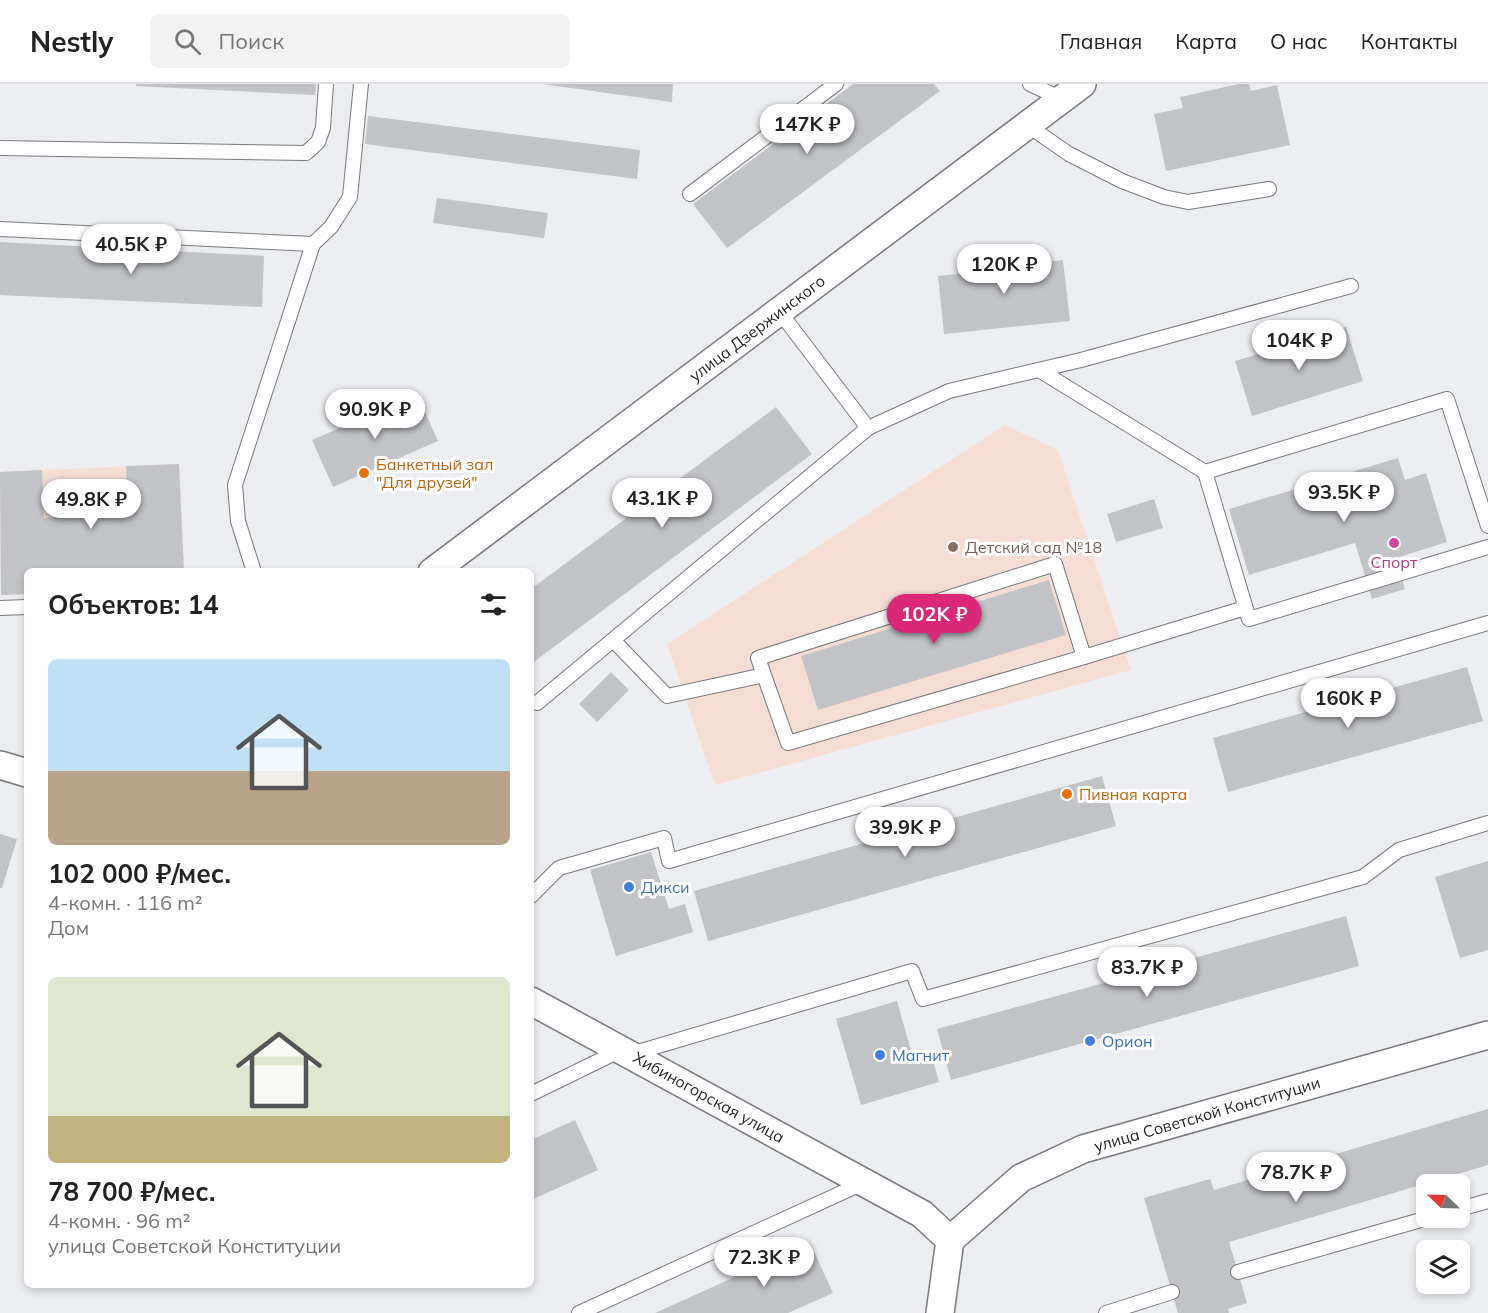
<!DOCTYPE html>
<html lang="ru">
<meta charset="utf-8">
<style>
:root{--surface:#fff;--page:#f2f2f2;--text:#222;--muted:#767676;--line:#e0e0e0;--accent:#db2777}
body{margin:0;font-family:Mulish,sans-serif;background:var(--page);color:var(--text);height:100vh;display:flex;flex-direction:column;font-size:22px;white-space:nowrap}
*{box-sizing:border-box;margin:0}
p{font-size:20px;color:var(--muted)}
.icon{flex:none;width:33px;height:33px;fill:none;stroke:currentColor;stroke-width:2;stroke-linecap:round;stroke-linejoin:round}
.map{position:relative;flex:1;overflow:hidden}
.panel{position:absolute;left:24px;top:484px;width:510px;height:720px;display:flex;flex-direction:column;background:var(--surface);border-radius:9px;box-shadow:0 3px 9px #0003}
.panel>*{flex:none}
.needle{width:39px;rotate:293deg}
.controls{position:absolute;left:1416px;top:1090px;display:grid;gap:12px}
.controls a{display:grid;place-items:center;width:54px;height:54px;border-radius:9px;background:var(--surface);box-shadow:0 3px 9px #0003;font-size:30px}
.price{position:absolute;translate:-50% -51px;padding:0 14px;border-radius:21px;background:#fff;color:#222;font-size:20px;line-height:39px;filter:drop-shadow(0 2px 3px #0008)}
.price::after{content:'';position:absolute;left:50%;top:36px;width:18px;height:14px;margin-left:-9px;background:inherit;clip-path:polygon(0 0,100% 0,50% 100%)}
.price.selected{background:var(--accent);color:#fff}
ul{padding:0;list-style:none}
li{display:grid;align-content:center;gap:12px;height:318px;padding:0 24px}
li span{display:grid;place-items:center;height:186px;border-radius:9px;color:#555}
li>.icon{margin-inline-start:auto}
span .icon{width:108px;height:108px;fill:#fffc;stroke-width:1}
li b{font-size:26px}
h2{display:flex;justify-content:space-between;align-items:center;height:72px;padding:0 24px;font-size:26px}
header{display:flex;align-items:center;gap:36px;box-sizing:border-box;height:84px;padding:0 30px;background:var(--surface);border-bottom:2px solid var(--line)}
header strong{font-size:28px}
nav{display:flex;gap:33px;margin-inline-start:auto;font-size:21px}
.search{width:420px;height:54px;background:var(--page);display:flex;align-items:center;gap:15px;box-sizing:border-box;padding:0 21px;border-radius:9px;color:var(--muted);font-size:22px}
.map>svg:first-child{display:block}
</style>
<header>
<strong>Nestly</strong>
<div class="search"><svg class="icon" aria-label="search" viewBox="0 0 24 24"><circle cx="10" cy="10" r="6"/><path d="M15 15l6 6"/></svg>Поиск</div>
<nav><a>Главная</a><a>Карта</a><a>О нас</a><a>Контакты</a></nav>
</header>
<div class="map">
<svg width="1488" height="1229" viewBox="0 0 1488 1229">
<rect width="100%" height="100%" fill="#ebedf1"/>
<!-- education -->
<g fill="#f6ddd4">
<path d="M1005,341L1058,366L1131,586L715,701L667,560Z"/>
<path d="M179,380L184,487L27,488V510L1,511L0,388Z"/>
</g>
<!-- building -->
<g fill="#c1c3c7">
<path d="M136,0H316L315,11L136,2Z"/>
<path d="M542,0H673L672,18Z"/>
<path d="M853,0H934L940,7L727,164L693,120Z"/>
<path d="M1239,0H1249L1251,7L1277,1L1290,61L1166,87L1154,30L1183,24L1180,13Z"/>
<path d="M368,32L640,66L637,95L365,60Z"/>
<path d="M437,114L548,129L544,154L433,139Z"/>
<path d="M0,158L264,172L262,223L0,211Z"/>
<path d="M1035,170L1036,179L1063,176L1070,237L944,250L938,192L967,189L965,177Z"/>
<path d="M1346,243L1363,297L1252,332L1235,277Z"/>
<path d="M417,310L438,357L333,403L312,356Z"/>
<path d="M776,323L812,370L531,580V505Z"/>
<path d="M1398,374L1405,396L1426,389L1447,458L1396,474L1405,505L1372,515L1355,459L1249,491L1229,425Z"/>
<path d="M179,380L184,488H27V510L1,511L0,388L42,386L44,434L128,430L126,382Z"/>
<path d="M1154,415L1163,444L1116,458L1107,430Z"/>
<path d="M1049,496L1066,551L818,626L801,572Z"/>
<path d="M1467,583L1483,637L1228,708L1213,654Z"/>
<path d="M611,588L629,606L597,638L579,620Z"/>
<path d="M1102,692L1116,742L708,857L694,807Z"/>
<path d="M0,750L17,755L2,804H0Z"/>
<path d="M651,768L669,825L685,820L693,848L616,872L590,786Z"/>
<path d="M1488,777V866L1460,874L1435,793Z"/>
<path d="M1346,832L1359,882L951,996L937,945Z"/>
<path d="M897,917L913,974L931,969L939,998L861,1021L836,935Z"/>
<path d="M1488,1025V1081L1229,1158L1247,1219L1228,1225L1229,1229H1178L1144,1114L1210,1095L1214,1106Z"/>
<path d="M575,1036L598,1086L531,1116V1056Z"/>
<path d="M810,1159L833,1209L788,1229H655Z"/>
</g>
<g fill="none" stroke-linecap="round" stroke-linejoin="round">
<defs>
<g id="service">
<path d="M1030,0L1062,15"/>
<path d="M1027,41L1069,70L1122,97L1164,113L1188,118L1269,105"/>
<path d="M0,64L306,69L318,58L323,44L326,0"/>
<path d="M690,110L836,0"/>
<path d="M0,145L313,160L331,143L350,113L361,0"/>
<path d="M779,227L868,344L949,307L1081,276L1351,202"/>
<path d="M1039,286L1205,388L1447,315L1488,442"/>
<path d="M1205,388L1249,535L1488,463"/>
<path d="M254,488L238,437L235,401L313,160"/>
<path d="M0,524L27,523"/>
<path d="M613,556L667,612L764,591L758,574L1055,480L1084,573L788,659L764,591"/>
<path d="M1084,573L1245,524"/>
<path d="M537,619L868,344"/>
<path d="M531,812L559,784L664,754L669,777L1488,539"/>
<path d="M631,970L912,887L923,915L1363,793L1399,766L1488,739"/>
<path d="M531,1010L621,966"/>
<path d="M1460,1125L1488,1117"/>
<path d="M1238,1188L1428,1134"/>
<path d="M579,1229L863,1099"/>
<path d="M1106,1229L1172,1208"/>
</g>
<g id="minor">
<path d="M432,488L1082,0"/>
<path d="M0,681L27,689"/>
<path d="M531,917L922,1130L950,1156L940,1229"/>
<path d="M950,1156L1021,1094L1083,1065L1488,951"/>
</g>
</defs>
<!-- service casing -->
<use href="#service" stroke="#77797d" stroke-width="16"/>
<!-- minor casing -->
<use href="#minor" stroke="#77797d" stroke-width="30"/>
<!-- service -->
<use href="#service" stroke="#fff" stroke-width="14"/>
<!-- minor -->
<use href="#minor" stroke="#fff" stroke-width="27"/>
</g>
<!-- markers -->
<g fill="#e8710a" stroke="#fff" stroke-width="2">
<circle cx="364" cy="389" r="6"/>
<circle cx="1067" cy="710" r="6"/>
</g>
<circle fill="#d1479c" stroke="#fff" stroke-width="2" cx="1394" cy="459" r="6"/>
<circle fill="#8d6e63" stroke="#fff" stroke-width="2" cx="953" cy="463" r="6"/>
<g fill="#3f7fe0" stroke="#fff" stroke-width="2">
<circle cx="629" cy="803" r="6"/>
<circle cx="1090" cy="957" r="6"/>
<circle cx="880" cy="971" r="6"/>
</g>
<g text-anchor="middle" dominant-baseline="central" stroke-width="6" stroke-linejoin="round" paint-order="stroke">
<!-- street labels -->
<g font-size="16" fill="#1f2021" stroke="#fff">
<text transform="translate(757 244) rotate(-37)">улица Дзержинского</text>
<text transform="translate(709 1013) rotate(29)">Хибиногорская улица</text>
<text transform="translate(1207 1030) rotate(-16)">улица Советской Конституции</text>
</g>
<!-- food labels -->
<g font-size="16" fill="#c56008" stroke="#fff" text-anchor="start">
<text x="376" y="380">Банкетный зал<tspan x="376" dy="18">"Для друзей"</tspan></text>
<text x="1079" y="710">Пивная карта</text>
</g>
<!-- education labels -->
<g font-size="16" fill="#785e54" stroke="#fff" text-anchor="start">
<text x="965" y="463">Детский сад №18</text>
</g>
<!-- hotel labels -->
<g font-size="16" fill="#b23c85" stroke="#fff">
<text x="1394" y="478">Спорт</text>
</g>
<!-- shop labels -->
<g font-size="16" fill="#366cbe" stroke="#fff" text-anchor="start">
<text x="641" y="803">Дикси</text>
<text x="1102" y="957">Орион</text>
<text x="892" y="971">Магнит</text>
</g>
</g>
</svg>
<div class="controls">
<a><svg class="needle" viewBox="-14 -14 28 28"><path d="M0-13l5 13h-10z" fill="#e53935"/><path d="M0 13l5-13h-10z" fill="#767676"/></svg></a>
<a><svg class="icon" aria-label="layers" viewBox="0 0 24 24"><path d="M12 4l9 5-9 5-9-5zM3 14l9 5 9-5"/></svg></a>
</div>
<b class="price" style="left:807px;top:71px">147K ₽</b>
<b class="price" style="left:131px;top:191px">40.5K ₽</b>
<b class="price" style="left:1004px;top:211px">120K ₽</b>
<b class="price" style="left:1299px;top:287px">104K ₽</b>
<b class="price" style="left:375px;top:356px">90.9K ₽</b>
<b class="price" style="left:1344px;top:439px">93.5K ₽</b>
<b class="price" style="left:662px;top:445px">43.1K ₽</b>
<b class="price" style="left:91px;top:446px">49.8K ₽</b>
<b class="price selected" style="left:934px;top:561px">102K ₽</b>
<b class="price" style="left:1348px;top:645px">160K ₽</b>
<b class="price" style="left:905px;top:774px">39.9K ₽</b>
<b class="price" style="left:1147px;top:914px">83.7K ₽</b>
<b class="price" style="left:1296px;top:1119px">78.7K ₽</b>
<b class="price" style="left:764px;top:1204px">72.3K ₽</b>
<section class="panel">
<h2>Объектов: 14<svg class="icon" aria-label="filters" viewBox="0 0 24 24"><path d="M4 7h16M4 17h16"/><circle cx="9" cy="7" r="2"/><circle cx="15" cy="17" r="2"/></svg></h2>
<ul>
<li><span style="background:linear-gradient(#bfe0f5 60%,#b9a48a 0)"><svg class="icon" aria-label="home" viewBox="0 0 24 24"><path d="M3 11l9-7 9 7M6 9v11h12V9"/></svg></span><div><b>102 000 ₽/мес.</b><p>4-комн. · 116 m²</p><p>Дом</p></div></li>
<li><span style="background:linear-gradient(#dfe7d0 75%,#c2b280 0)"><svg class="icon" aria-label="home" viewBox="0 0 24 24"><path d="M3 11l9-7 9 7M6 9v11h12V9"/></svg></span><div><b>78 700 ₽/мес.</b><p>4-комн. · 96 m²</p><p>улица Советской Конституции</p></div></li>
</ul>
</section>
</div>
